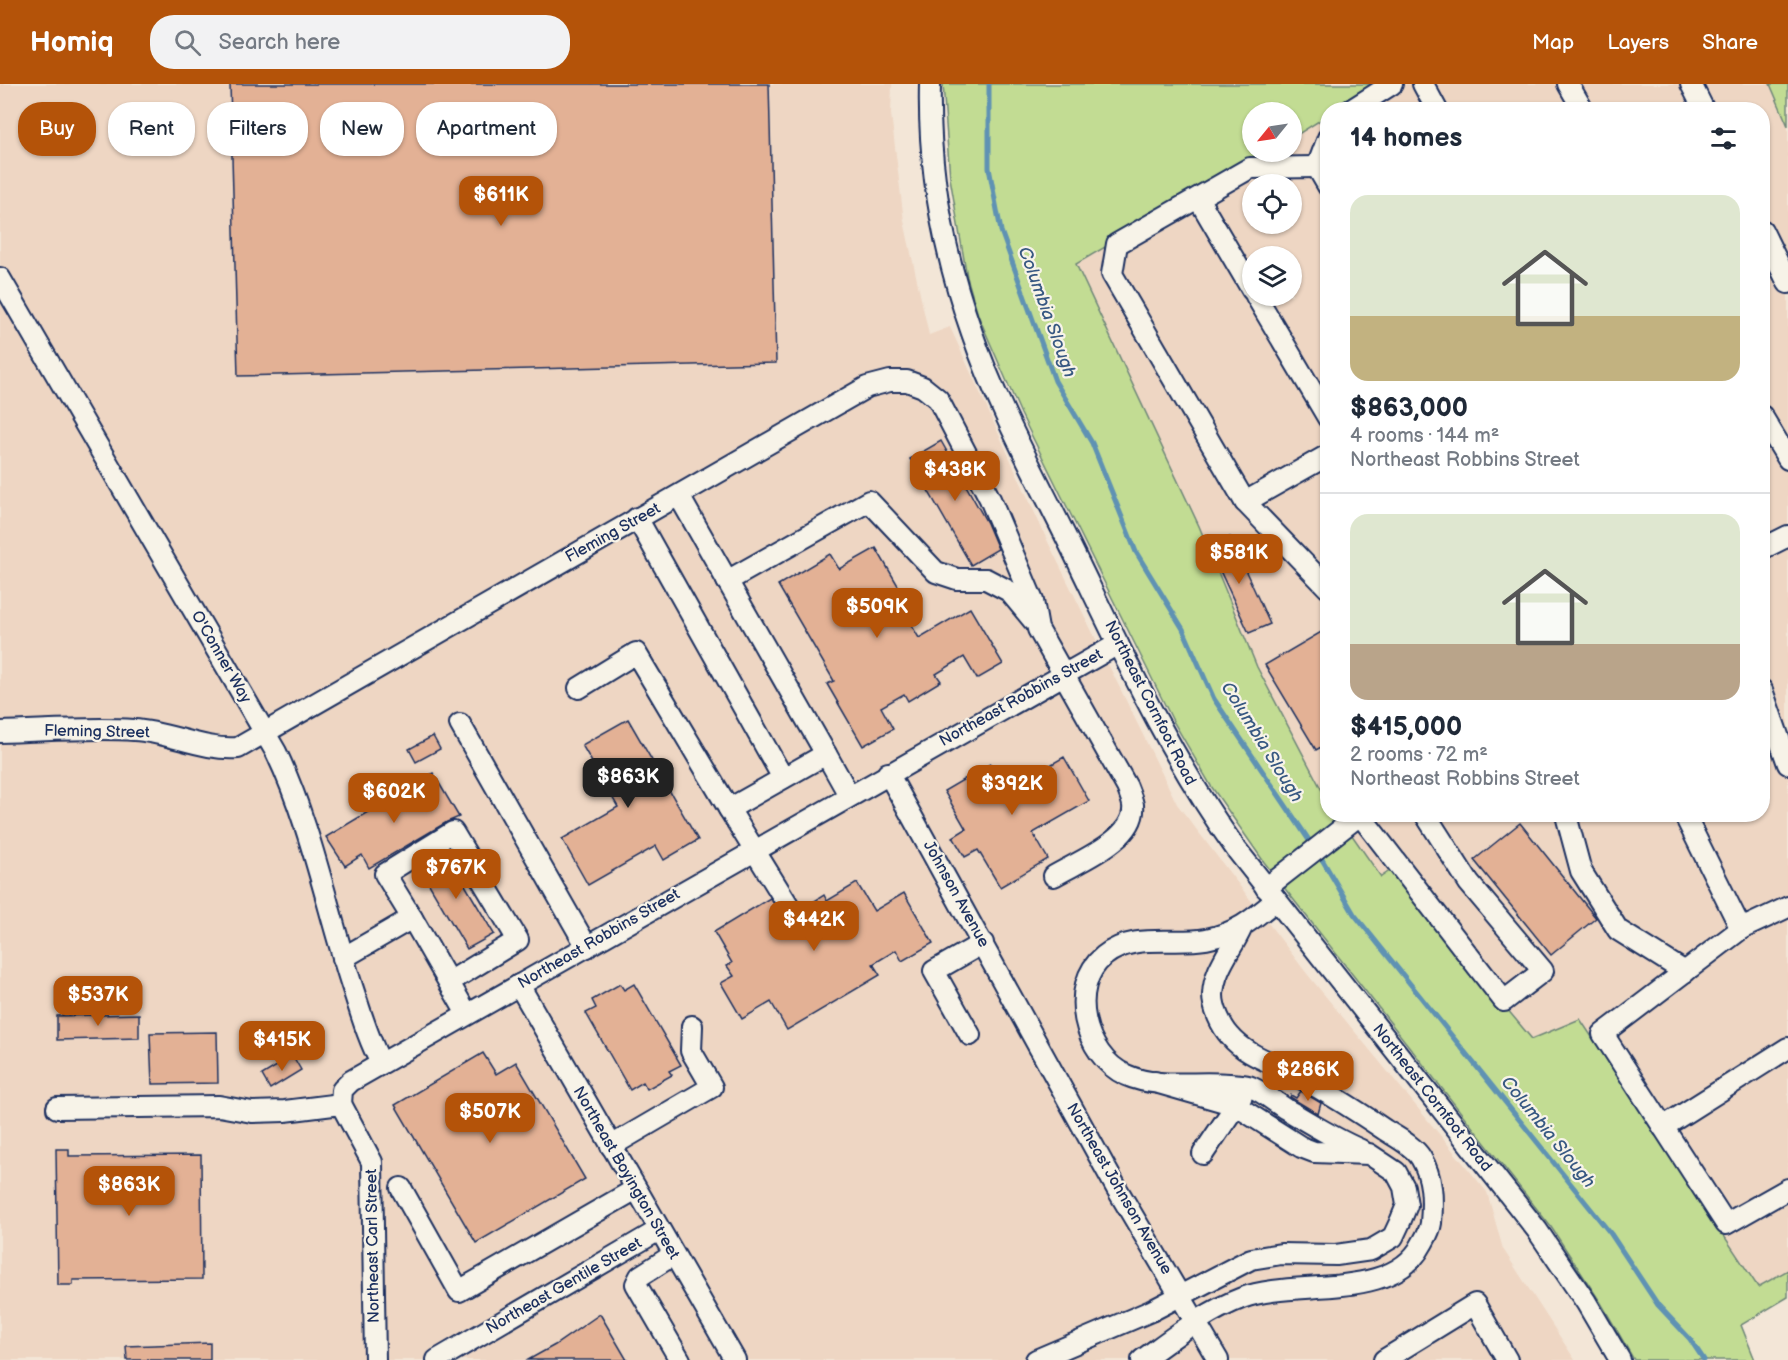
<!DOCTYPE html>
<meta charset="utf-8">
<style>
:root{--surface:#fff;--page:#f2f2f3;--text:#1f2937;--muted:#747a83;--line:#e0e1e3;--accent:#b45309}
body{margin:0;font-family:"Balsamiq Sans",sans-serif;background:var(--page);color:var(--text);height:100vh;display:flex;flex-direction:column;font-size:22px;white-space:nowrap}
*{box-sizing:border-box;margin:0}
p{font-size:20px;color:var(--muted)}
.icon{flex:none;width:33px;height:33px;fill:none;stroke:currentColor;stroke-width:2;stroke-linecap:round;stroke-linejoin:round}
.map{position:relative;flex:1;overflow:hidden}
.drawer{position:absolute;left:1320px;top:18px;width:450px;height:720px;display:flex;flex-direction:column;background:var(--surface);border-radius:24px;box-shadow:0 2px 4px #0004}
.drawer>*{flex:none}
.guide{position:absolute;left:18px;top:18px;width:570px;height:54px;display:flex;gap:12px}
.needle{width:39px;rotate:240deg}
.tools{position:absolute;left:1242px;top:18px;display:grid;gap:12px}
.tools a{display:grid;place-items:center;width:60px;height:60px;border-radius:50%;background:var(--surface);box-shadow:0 2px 4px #0004;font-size:30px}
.price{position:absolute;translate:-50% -51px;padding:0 14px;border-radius:12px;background:var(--accent);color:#fff;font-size:20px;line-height:39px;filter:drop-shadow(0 2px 3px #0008)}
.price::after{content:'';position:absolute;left:50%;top:36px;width:18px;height:14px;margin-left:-9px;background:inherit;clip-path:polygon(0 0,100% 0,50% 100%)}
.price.active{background:#222;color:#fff}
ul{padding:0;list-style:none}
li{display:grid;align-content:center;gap:12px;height:318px;padding:0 30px}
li+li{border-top:2px solid var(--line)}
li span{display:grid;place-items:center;height:186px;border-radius:18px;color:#555}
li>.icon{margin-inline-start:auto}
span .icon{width:108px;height:108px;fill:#fffc;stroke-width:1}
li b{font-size:26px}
h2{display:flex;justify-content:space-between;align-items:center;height:72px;padding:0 30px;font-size:26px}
.tag{padding:0 21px;border-radius:24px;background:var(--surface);box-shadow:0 2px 4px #0004;font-size:21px;line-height:54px}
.tag.active{background:var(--accent);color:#fff}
header{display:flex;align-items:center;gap:36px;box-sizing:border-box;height:84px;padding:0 30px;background:var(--accent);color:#fff}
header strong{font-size:28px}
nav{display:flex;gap:33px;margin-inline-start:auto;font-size:21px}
.search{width:420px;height:54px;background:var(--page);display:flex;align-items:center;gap:15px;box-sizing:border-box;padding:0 21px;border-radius:24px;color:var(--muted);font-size:22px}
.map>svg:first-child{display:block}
</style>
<header>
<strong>Homiq</strong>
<div class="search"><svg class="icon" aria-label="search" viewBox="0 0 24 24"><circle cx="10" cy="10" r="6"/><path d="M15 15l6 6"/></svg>Search here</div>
<nav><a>Map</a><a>Layers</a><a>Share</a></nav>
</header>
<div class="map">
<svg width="1788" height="1276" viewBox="0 0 1788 1276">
<rect width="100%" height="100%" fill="#f3e6d7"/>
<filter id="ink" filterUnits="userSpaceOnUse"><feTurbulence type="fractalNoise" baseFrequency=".0167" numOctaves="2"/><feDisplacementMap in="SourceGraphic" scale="12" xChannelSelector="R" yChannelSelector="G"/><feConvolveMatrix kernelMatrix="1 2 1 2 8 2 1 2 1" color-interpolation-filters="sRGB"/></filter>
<g filter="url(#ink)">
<!-- built -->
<g fill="#eed6c3" fill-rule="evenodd">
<path d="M0,0H892L891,30L904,137L929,251L950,243L1048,458L1177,720L1308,891L1487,1108L1503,1165L1575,1276H0Z"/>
<path d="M1383,0H1770L1788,42V1186L1758,1203L1581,936L1532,955L1391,786L1381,793L1338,731L1762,730V26L1339,25Z"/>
<path d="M1327,32V716L1257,583L1199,442L1076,180L1268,68H1292V54ZM1252,100H1292V140H1252ZM1252,172H1292V212H1252Z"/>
</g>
<!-- green -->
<g fill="#c2dc93" stroke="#6e8678" stroke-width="1.5">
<path d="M943,0H1383L1339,25L1328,26L1327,32L1292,54V28H1252V68H1268L1076,180L1199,442L1257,583L1327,716L1328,730L1338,731L1381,793L1391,786L1532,955L1580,935L1758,1203L1788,1186V1213L1741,1241L1755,1276H1634L1601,1219L1551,1143L1264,778L1211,702L1173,637L1021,330L978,231L967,193L950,94Z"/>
<path d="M1770,0H1788V42Z"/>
</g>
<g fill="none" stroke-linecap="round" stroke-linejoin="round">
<!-- stream -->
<path stroke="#5e92b3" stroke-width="5" d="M989,0V84L1001,147L1055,297L1092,359L1136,468L1183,545L1214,615L1323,777L1354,830L1611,1150L1658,1221L1690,1255L1704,1276"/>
</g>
<!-- building -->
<g fill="#e3b195" stroke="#1b2f5e" stroke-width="1.5">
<path d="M230,0H769L776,279L238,292Z"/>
<path d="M941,357L987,439L998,465L971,481L910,375Z"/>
<path d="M1230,453L1270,540L1249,549L1209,463Z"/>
<path d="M876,464L910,522L903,527L919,554L970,524L1003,580L977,595L964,573L936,590L941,597L908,617L904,610L881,623L893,645L863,662L827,600L834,597L778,501L830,470L839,485Z"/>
<path d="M1328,544V659L1316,666L1265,581Z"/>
<path d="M628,635L698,756L664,776L656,762L588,801L562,755L618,723L582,661Z"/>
<path d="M433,652L440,665L416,678L409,665Z"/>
<path d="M1064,673L1089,717L1033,749L1048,775L1000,803L978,766L965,773L953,753L966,745L944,707L990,680L1005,707Z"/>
<path d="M433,689L459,733L447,738L369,784L362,771L345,782L326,753Z"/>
<path d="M1520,739L1596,834L1551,871L1474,776Z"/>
<path d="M445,767L494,850L467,865L419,783Z"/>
<path d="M857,799L874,827L904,809L933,859L902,877L896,866L873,880L880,891L787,946L771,918L742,935L721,899L734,892L727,882L732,879L714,848L770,814L784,834H796L802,825L824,811L827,817Z"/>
<path d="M620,900L624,906L634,900L681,981L669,987L672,991L647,1005L643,998L630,1006L586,929L596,924L592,916Z"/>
<path d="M139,930V954L57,956V932Z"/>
<path d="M217,948L218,999L152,1000L150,949Z"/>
<path d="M483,969L496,990L516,978L585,1095L476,1159L395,1021Z"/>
<path d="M293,972L301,986L270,1005L262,991Z"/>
<path d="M1301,1007L1321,1019L1318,1030L1290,1013L1291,1011L1296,1014Z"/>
<path d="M56,1065H69V1072L201,1071L202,1195L73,1196V1201H58Z"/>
<path d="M600,1230L627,1276H528L555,1261Z"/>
<path d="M210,1259V1276H127L126,1262Z"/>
</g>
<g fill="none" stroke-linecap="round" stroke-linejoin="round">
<defs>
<g id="minor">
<path d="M930,0C928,84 944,170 972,249C999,328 1045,408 1081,484C1128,581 1173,677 1236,765L1537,1146L1586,1218L1620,1276"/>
<path d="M1423,0L1437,26"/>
<path d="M1568,0L1583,26"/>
<path d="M1691,0L1704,26"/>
<path d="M1351,26L1392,0"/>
<path d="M1317,83L1250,84L1117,160L1112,190L1245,418L1328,504"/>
<path d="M1317,83L1328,54"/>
<path d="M1317,83L1328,102"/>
<path d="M1198,114L1252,206"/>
<path d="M1762,146L1788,199"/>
<path d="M0,194L276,668C311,741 327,825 352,902C361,929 368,955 381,979"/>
<path d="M1256,212L1328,334"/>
<path d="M1762,332L1788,375"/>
<path d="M679,412L826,670"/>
<path d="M1245,418L1328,371"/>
<path d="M637,434L783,694"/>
<path d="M1762,465L1788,452"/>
<path d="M727,497L869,417L936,488L957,495H986L1009,507L1033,536"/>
<path d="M579,604L636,569L729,725"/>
<path d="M1762,606L1788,680"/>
<path d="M460,640L587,863"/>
<path d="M0,648C44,647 90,643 134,646C169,648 204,667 238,664L867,303L890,297H907L923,303L938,315L990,415L1033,517L1038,545L1127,703C1129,708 1132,715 1133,721C1137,755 1079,777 1054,792"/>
<path d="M888,689L1117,1105L1218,1276"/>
<path d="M1570,730L1567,735L1581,787L1618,846L1685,888"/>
<path d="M1684,730L1741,845L1788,823"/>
<path d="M1360,731L1504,917L1543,887L1469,799L1425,730"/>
<path d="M1266,804L1361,730"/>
<path d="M1276,816C1252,836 1237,849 1206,855C1172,861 1133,848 1104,872C1067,902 1084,972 1126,991C1157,1005 1195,997 1229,1000C1236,1001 1245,1000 1251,1003C1263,1008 1275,1018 1286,1025C1311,1040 1335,1055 1361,1066"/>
<path d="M790,824L729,725L826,670L849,711"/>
<path d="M412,834L385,790L453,748L518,856L449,898"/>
<path d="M1741,845L1603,950L1726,1140L1788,1105"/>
<path d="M343,874L412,834L467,930"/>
<path d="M519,901L735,1276"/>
<path d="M970,951L934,887L983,859"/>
<path d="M341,1020L342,1006L351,997L1118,560"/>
<path d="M341,1020L372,1078L375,1276"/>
<path d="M57,1024L219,1022L252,1028L285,1027L341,1020"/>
<path d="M1663,1043L1788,964"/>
<path d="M611,1062L712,1003L691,967L692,942"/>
<path d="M1203,1070L1242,1012"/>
<path d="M401,1104L459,1207L636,1105"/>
<path d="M673,1171L640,1192L636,1200L680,1276"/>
<path d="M437,1276L659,1146"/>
<path d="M1036,1276L1151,1227L1251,1175L1281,1170L1336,1171L1371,1166L1393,1153L1400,1138L1407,1121L1404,1103L1396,1088L1369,1070L1314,1068L1301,1063L1235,1021L1155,998"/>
<path d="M1142,1276C1174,1253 1205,1228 1242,1214C1294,1194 1393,1218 1422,1160C1426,1153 1430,1147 1431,1139C1433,1116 1433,1094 1421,1074C1414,1062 1396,1053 1385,1046C1354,1025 1321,1004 1288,987C1268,977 1245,970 1230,952C1221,942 1213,924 1213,911C1214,885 1231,867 1241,845"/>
<path d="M1384,1276L1475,1220L1507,1276"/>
</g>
</defs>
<!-- minor casing -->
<use href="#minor" stroke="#1b2f5e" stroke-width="24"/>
<!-- minor -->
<use href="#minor" stroke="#f7f3e8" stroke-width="20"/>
</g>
</g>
<g text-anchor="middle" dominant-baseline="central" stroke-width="4.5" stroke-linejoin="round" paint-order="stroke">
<!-- street labels -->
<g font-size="16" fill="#1b2f5e" stroke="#f7f3e8">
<text transform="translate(613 449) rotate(-29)">Fleming Street</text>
<text transform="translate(221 573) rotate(60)">O'Conner Way</text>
<text transform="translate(1021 614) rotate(-29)">Northeast Robbins Street</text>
<text transform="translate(1150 619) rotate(63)">Northeast Cornfoot Road</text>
<text transform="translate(97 648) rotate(1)">Fleming Street</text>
<text transform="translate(956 810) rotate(61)">Johnson Avenue</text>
<text transform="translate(599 855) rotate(-30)">Northeast Robbins Street</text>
<text transform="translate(1432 1014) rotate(52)">Northeast Cornfoot Road</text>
<text transform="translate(626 1089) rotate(60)">Northeast Boyington Street</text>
<text transform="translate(1119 1105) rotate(60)">Northeast Johnson Avenue</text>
<text transform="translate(373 1162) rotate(-91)">Northeast Carl Street</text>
<text transform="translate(564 1202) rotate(-30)">Northeast Gentile Street</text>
</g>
<!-- water labels -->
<g font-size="18" font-style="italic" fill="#375882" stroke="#f7f3e8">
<text transform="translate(1047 228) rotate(70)">Columbia Slough</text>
<text transform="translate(1262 658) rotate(58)">Columbia Slough</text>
<text transform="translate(1548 1048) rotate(51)">Columbia Slough</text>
</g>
</g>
</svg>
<div class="tools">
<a><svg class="needle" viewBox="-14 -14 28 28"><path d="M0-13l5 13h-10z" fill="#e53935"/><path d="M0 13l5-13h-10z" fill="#747a83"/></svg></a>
<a><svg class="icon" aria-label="locate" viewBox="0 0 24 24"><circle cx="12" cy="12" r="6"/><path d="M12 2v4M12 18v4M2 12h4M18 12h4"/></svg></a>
<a><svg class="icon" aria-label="layers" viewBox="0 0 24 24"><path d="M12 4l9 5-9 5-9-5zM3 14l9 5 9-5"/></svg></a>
</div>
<b class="price" style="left:501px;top:143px">$611K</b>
<b class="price" style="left:955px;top:418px">$438K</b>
<b class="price" style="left:1239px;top:501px">$581K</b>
<b class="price" style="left:877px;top:555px">$509K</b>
<b class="price active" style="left:628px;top:725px">$863K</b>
<b class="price" style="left:1012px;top:732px">$392K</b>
<b class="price" style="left:394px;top:740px">$602K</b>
<b class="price" style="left:456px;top:816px">$767K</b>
<b class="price" style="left:814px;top:868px">$442K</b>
<b class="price" style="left:98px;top:943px">$537K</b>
<b class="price" style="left:282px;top:988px">$415K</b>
<b class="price" style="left:1308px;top:1018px">$286K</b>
<b class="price" style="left:490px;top:1060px">$507K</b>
<b class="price" style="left:129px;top:1133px">$863K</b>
<div class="guide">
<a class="tag active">Buy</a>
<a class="tag">Rent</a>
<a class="tag">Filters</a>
<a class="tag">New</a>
<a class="tag">Apartment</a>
</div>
<section class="drawer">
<h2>14 homes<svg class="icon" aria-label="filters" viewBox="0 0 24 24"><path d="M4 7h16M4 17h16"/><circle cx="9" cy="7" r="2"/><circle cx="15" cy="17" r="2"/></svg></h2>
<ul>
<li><span style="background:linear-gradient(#dfe7d0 65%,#c2b280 0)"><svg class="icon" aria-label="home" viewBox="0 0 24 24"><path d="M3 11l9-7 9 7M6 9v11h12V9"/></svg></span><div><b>$863,000</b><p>4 rooms · 144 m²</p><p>Northeast Robbins Street</p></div></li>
<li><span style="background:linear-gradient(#dfe7d0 70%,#b9a48a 0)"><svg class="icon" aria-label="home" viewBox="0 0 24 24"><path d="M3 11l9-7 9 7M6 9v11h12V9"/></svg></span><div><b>$415,000</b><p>2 rooms · 72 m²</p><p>Northeast Robbins Street</p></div></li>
</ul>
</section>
</div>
